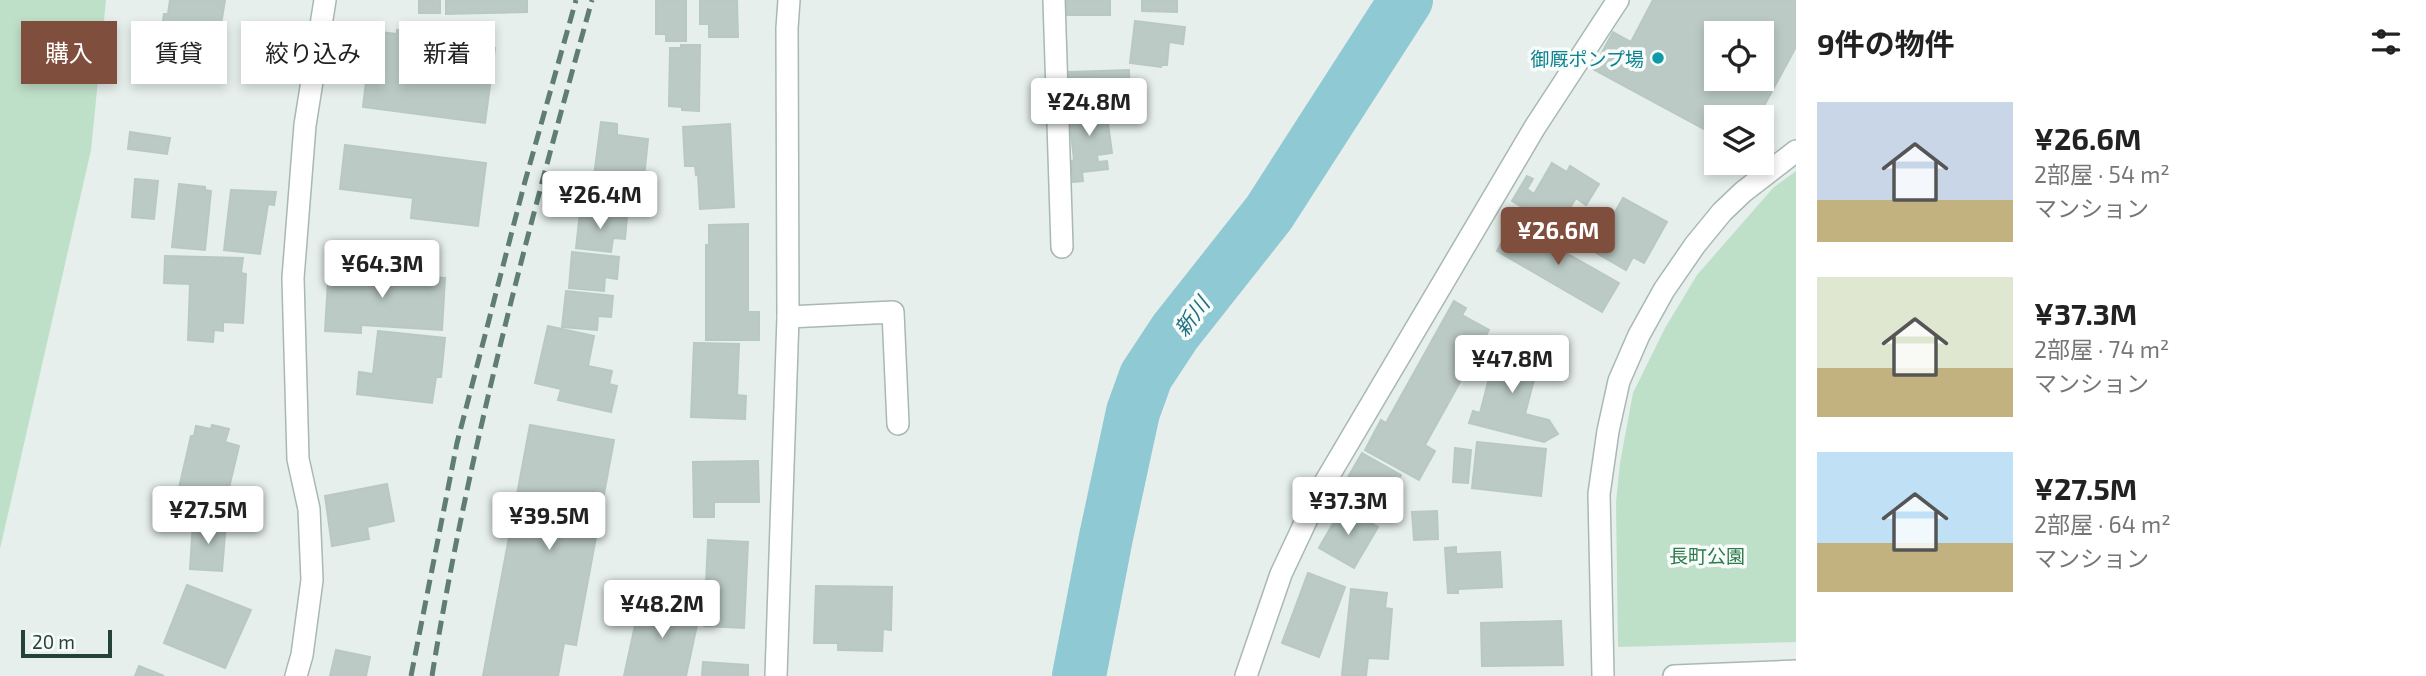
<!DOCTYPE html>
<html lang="ja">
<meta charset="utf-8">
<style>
:root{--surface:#fff;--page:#f6f6f6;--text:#222;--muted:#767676;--accent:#804e3d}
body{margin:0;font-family:"Exo 2","Noto Sans JP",sans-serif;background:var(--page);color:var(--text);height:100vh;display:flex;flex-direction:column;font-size:26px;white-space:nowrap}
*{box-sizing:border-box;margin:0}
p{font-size:23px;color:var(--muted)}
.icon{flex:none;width:38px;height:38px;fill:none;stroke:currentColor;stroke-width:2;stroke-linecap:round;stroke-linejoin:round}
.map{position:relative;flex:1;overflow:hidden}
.panel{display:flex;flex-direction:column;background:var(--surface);width:630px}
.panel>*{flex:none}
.guide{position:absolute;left:21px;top:21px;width:665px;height:63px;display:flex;gap:14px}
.buttons{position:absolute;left:1704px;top:21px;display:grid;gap:14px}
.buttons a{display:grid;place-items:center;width:70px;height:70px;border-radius:0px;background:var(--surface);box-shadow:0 4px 10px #0003;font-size:35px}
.scale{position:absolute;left:21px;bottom:18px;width:91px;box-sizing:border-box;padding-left:7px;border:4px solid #24423a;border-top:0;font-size:19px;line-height:24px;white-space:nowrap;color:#24423a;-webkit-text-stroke:5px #f7fbf9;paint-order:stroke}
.price{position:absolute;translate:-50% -60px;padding:0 16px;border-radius:7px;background:#fff;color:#222;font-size:23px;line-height:46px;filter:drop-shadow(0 2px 4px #0008)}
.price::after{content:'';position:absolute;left:50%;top:42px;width:21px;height:16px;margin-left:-10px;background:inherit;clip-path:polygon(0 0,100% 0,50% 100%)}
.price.selected{background:var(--accent);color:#fff}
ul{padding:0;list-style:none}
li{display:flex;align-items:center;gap:21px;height:175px;padding:0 21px}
li span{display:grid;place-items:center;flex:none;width:196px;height:140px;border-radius:0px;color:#555}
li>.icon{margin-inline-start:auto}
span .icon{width:84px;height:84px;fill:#fffc;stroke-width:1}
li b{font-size:30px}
h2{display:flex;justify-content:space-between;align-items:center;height:84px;padding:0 21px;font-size:30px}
.pill{padding:0 24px;border-radius:0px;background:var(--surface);box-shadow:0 4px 10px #0003;font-size:24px;line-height:63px}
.pill.selected{background:var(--accent);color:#fff}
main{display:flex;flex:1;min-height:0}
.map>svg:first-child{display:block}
</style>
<main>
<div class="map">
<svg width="1796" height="676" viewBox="0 0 1796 676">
<rect width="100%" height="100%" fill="#e6efeb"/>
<!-- green -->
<g fill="#bfe0c8">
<path d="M0,0H106L91,150L0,549Z"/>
<path d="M1796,171V642L1618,647L1616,502L1620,463L1633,393L1665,328L1697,275L1773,188Z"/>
</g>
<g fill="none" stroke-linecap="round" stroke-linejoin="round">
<!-- river -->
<path stroke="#8ec9d4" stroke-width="54" d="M1079,676L1106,537L1133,412L1146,376L1175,332L1269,213L1406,0"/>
</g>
<!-- building -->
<g fill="#bbcac4" stroke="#b8c9c2" stroke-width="2" fill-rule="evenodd">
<path d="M170,0H225L218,43L161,34L164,14H168Z"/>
<rect x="419" y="0" width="21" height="13"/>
<path d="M446,0H527V12L446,14Z"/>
<path d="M656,0H686V41H666V34H656Z"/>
<path d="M700,0H737L738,37H709V24H700Z"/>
<rect x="1067" y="0" width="43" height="15"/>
<path d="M1142,0H1177V12L1142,11Z"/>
<path d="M1653,0H1796V47L1758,117H1717V136L1593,69L1613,32L1631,42ZM1717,33H1762V79H1717Z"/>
<path d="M1135,21L1185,27L1183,44L1169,42L1167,65H1162L1161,67L1130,63Z"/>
<path d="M442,27L481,31L479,46L495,48L485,123L363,107L372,31L397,34V30L441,36Z"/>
<path d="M681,45H700L699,111L682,110V107L669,106L670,48H681Z"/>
<path d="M1129,70L1130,98L1070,101L1069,72Z"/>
<path d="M1105,102L1112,153L1097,155L1098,162L1107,161L1108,169L1082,172L1083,181L1073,182L1071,161L1074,160L1068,105Z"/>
<path d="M601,122L617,124V135L648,139L643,187L634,186L632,200L608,197L609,186L593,184Z"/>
<path d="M730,124L734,207L700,209L698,174L696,175L695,166H685L683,127Z"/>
<path d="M130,132L170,138L167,154L128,149Z"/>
<path d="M345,145L486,163L478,226L411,218L413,198L340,189Z"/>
<path d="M1552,163L1567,172L1570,166L1599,184L1586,205L1576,198L1555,233L1523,214L1525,209L1512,201L1527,176L1533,179L1527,189L1534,194Z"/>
<path d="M135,179L158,181L154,219L132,217Z"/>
<path d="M179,184L205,187V190L211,191L205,250L172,247Z"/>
<path d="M231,190L276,192L274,205L268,204L260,254L224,250Z"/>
<path d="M1623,198L1667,222L1644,263L1633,257L1626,270L1593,251Z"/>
<path d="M580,212L627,217L625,239L613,238L611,252L576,248Z"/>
<path d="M1513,223L1619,283L1602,312L1497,251Z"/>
<path d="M748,224V312H759V340H706V245H709V225Z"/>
<path d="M572,252L619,257L617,279L605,277L604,291L569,288Z"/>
<path d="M165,256L243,258L241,273L246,274L243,323L223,322V331L214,330L213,342L188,340L190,284L164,283Z"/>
<path d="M329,263L364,266V274L445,278L442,330L361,325V333L325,331Z"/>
<path d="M566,291L613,296L611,317L598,316L597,330L562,327Z"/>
<path d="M1454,301L1466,308L1462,315L1489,330L1425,445L1435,451L1419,480L1365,450L1381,420L1386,423Z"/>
<path d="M548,326L594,336L588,366L612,371L609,384L617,386L611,412L558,400L561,389L535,383Z"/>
<path d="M378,331L445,338L441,377H436L432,403L357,394L359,372L373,374Z"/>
<path d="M1500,336L1510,339L1508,344L1541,353L1525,414L1549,420L1558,434L1544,442L1469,423L1473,411L1480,413Z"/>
<path d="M694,343L739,344L737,395L746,396L745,419L691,417Z"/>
<path d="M212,425L229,429L225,442L239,446L228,492L224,491L218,516L175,505L191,436H194L196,426L211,429Z"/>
<path d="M530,425L614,440L576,645L564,643L558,676H483Z"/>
<path d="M1477,442L1546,449L1541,496L1472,488Z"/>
<path d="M1455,448L1471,450L1468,483L1453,482Z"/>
<path d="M1362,453L1401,475L1376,518L1337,496Z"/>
<path d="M758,461L759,502H714V517H694L693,462Z"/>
<path d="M387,484L394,521L367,527L369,539L332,546L325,496Z"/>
<path d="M1343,506L1378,527L1354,568L1319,548Z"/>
<path d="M1437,511L1438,539L1414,540L1412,512Z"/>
<path d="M193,521L226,523L222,571L190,569Z"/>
<path d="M708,540L748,542L744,628L704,626Z"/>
<path d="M1456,547V554L1500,552L1502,587L1458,589V593H1448L1445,548Z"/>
<path d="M1308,573L1345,587L1319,657L1282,643Z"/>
<path d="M187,585L251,610L225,668L164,643Z"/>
<path d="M816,586L892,587L891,630L883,629L882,651L838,650V643H814Z"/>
<path d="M1351,589L1387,593L1385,608L1392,609L1388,659L1368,658L1366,676L1342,675Z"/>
<path d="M641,598L700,611L686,676H624Z"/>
<path d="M1561,621L1563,665L1482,666L1481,623Z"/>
<path d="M336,650L370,657L366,676H330Z"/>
<path d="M703,662L748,665V676H702Z"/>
<path d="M139,666L164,676H135Z"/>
</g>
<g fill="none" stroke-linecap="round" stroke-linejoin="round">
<defs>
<g id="minor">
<path d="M1054,0L1062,247"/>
<path d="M788,317L893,312L898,424"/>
<path d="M776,676L788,317L787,28L789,0"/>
<path d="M1246,676L1281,574L1321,489L1535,127L1618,0"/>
<path d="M1674,676L1796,671"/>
</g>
<g id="tertiary">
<path d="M296,676L302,655L312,580L309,509L298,459L293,278L305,125L325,0"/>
<path d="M1603,676L1599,494L1608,431L1619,381L1639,335L1664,290L1695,245L1722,212L1743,192L1796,151"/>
</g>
</defs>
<!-- minor casing -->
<use href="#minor" stroke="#a8b8b2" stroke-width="24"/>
<!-- tertiary casing -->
<use href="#tertiary" stroke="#a8b8b2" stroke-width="24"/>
<!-- minor -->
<use href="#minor" stroke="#fff" stroke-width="21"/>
<!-- tertiary -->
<use href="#tertiary" stroke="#fff" stroke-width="21"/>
<!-- rail -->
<g stroke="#5f7d75" stroke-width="5" stroke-dasharray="14 7" stroke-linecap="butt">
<path d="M411,676L457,443L524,185L576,0"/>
<path d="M432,676C469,447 530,223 592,0"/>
</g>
</g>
<!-- markers -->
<circle fill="#0f9aa8" stroke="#f7fbf9" stroke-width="2.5" cx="1658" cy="58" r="7"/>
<g text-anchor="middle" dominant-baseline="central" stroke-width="7" stroke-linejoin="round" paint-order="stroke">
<!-- culture labels -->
<g font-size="19" fill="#0d838f" stroke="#f7fbf9" text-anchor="end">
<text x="1644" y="58">御厩ポンプ場</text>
</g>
<!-- park labels -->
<g font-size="19" fill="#2d7a4b" stroke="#f7fbf9">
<text x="1707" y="555">長町公園</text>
</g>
<!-- water labels -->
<g font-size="21" font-style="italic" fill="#1c6f80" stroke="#f7fbf9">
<text transform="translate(1191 316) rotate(-53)">新川</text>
</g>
</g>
</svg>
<div class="buttons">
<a><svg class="icon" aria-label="locate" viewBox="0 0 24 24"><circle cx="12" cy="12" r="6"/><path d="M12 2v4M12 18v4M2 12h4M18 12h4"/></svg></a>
<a><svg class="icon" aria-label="layers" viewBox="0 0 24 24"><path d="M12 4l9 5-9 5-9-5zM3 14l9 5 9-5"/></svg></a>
</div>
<div class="scale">20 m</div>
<b class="price" style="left:1089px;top:138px">¥24.8M</b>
<b class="price" style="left:600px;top:231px">¥26.4M</b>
<b class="price selected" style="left:1558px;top:267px">¥26.6M</b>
<b class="price" style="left:382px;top:300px">¥64.3M</b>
<b class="price" style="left:1512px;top:395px">¥47.8M</b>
<b class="price" style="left:1348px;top:537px">¥37.3M</b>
<b class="price" style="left:208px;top:546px">¥27.5M</b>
<b class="price" style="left:549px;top:552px">¥39.5M</b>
<b class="price" style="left:662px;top:640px">¥48.2M</b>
<div class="guide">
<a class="pill selected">購入</a>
<a class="pill">賃貸</a>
<a class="pill">絞り込み</a>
<a class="pill">新着</a>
</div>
</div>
<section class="panel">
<h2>9件の物件<svg class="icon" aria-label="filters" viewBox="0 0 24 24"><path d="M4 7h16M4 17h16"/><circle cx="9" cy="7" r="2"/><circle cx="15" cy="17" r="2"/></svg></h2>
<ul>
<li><span style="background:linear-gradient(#c9d6e8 70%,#c2b280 0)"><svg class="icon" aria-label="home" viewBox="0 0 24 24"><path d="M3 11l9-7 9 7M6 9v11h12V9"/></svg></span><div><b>¥26.6M</b><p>2部屋 · 54 m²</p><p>マンション</p></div></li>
<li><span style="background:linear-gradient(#dfe7d0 65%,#c2b280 0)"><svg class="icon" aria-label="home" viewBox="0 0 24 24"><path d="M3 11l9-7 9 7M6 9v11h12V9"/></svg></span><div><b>¥37.3M</b><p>2部屋 · 74 m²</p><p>マンション</p></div></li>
<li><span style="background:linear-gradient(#bfe0f5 65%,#c2b280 0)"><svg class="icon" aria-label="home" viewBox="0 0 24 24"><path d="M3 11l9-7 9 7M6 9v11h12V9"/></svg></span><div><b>¥27.5M</b><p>2部屋 · 64 m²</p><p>マンション</p></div></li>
</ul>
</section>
</main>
